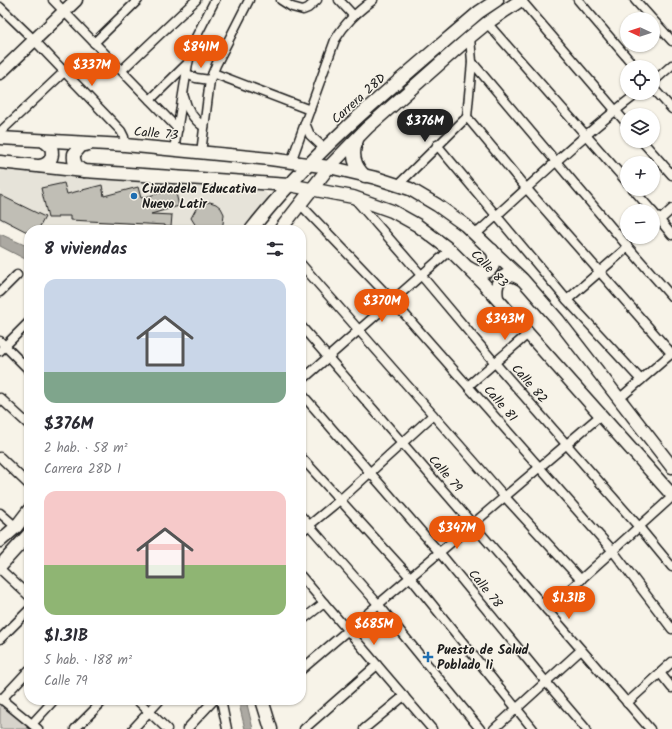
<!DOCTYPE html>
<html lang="es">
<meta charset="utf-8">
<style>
:root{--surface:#fff;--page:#f7f7f7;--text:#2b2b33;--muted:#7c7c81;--accent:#ea580c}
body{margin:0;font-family:Kalam,sans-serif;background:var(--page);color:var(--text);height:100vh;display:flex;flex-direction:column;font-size:15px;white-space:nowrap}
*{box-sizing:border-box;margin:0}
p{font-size:13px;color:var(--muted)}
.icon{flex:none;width:22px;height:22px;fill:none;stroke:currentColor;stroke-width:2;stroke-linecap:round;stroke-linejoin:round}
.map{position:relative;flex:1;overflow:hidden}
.panel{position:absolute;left:24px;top:225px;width:282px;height:480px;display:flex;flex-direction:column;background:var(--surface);border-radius:16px;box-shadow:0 1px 3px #0004}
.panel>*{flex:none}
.needle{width:26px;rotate:273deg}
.buttons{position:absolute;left:620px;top:12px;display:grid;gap:8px}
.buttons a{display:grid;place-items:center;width:40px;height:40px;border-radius:50%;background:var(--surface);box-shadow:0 1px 3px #0004;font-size:20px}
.price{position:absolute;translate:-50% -34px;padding:0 9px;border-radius:14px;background:var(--accent);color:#fff;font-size:13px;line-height:26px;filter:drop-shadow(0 1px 2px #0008)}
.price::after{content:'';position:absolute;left:50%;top:24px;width:12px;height:9px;margin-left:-6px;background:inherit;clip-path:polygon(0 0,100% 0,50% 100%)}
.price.on{background:#222;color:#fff}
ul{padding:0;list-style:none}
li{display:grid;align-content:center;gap:8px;height:212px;padding:0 20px}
li span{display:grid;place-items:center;height:124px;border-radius:12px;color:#555}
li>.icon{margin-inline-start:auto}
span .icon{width:72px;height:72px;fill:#fffc;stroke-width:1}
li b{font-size:17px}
h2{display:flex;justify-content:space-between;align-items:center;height:48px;padding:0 20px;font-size:17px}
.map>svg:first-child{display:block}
</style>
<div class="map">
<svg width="672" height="729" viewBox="0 0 672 729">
<rect width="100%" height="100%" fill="#f7f3e8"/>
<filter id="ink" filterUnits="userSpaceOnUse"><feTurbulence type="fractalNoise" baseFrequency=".025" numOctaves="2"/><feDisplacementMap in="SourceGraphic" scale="8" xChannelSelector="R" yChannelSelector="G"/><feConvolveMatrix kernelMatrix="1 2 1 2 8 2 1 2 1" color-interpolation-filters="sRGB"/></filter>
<g filter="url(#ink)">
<!-- built -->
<path fill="#e6e3d9" d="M0,162L258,186L267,194L269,203L251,230H29V233L0,220Z"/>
<!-- green -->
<path fill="#d7d3cb" stroke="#7a7874" d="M0,698L38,729H0Z"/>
<!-- water -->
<g fill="#aca9a2" stroke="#72716c">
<path d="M0,234L29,247V261L0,246Z"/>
<path d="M238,700H246L253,729H245Z"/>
</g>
<!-- building -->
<g fill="#c0beb5" stroke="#1c1c1c">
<path d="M64,183L67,194L102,185L104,196L138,187L141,198L175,189L179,206L151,214L172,215L171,227H165V225L70,220V216H58V218H48L41,188Z"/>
<path d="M0,195L45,217L38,230H29V233L0,218Z"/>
<path d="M210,202L216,204L221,208L224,214L223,224L219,230H199L196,226L191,218L197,207L203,203Z"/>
</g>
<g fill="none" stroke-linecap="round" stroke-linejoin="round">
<defs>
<g id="street">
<path d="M53,0L178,129"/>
<path d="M281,0L292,7L303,10L308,8L317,0"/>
<path d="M339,0L353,15"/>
<path d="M521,0L627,124"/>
<path d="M578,0L635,67"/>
<path d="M635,0L652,19"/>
<path d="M0,7L34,40L121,131L124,137L125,145"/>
<path d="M653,20L672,41"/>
<path d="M487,23L627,182"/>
<path d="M94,43L138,0"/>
<path d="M472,62L628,247L672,297"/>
<path d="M122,70L196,0"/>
<path d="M213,73L310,110"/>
<path d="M187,74L196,78L210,80"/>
<path d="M653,82L672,65"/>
<path d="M653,88L672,109"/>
<path d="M184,97C187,110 193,119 204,127"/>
<path d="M150,100L188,63"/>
<path d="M467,117L526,188L672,354"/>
<path d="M305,123L310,135L325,149"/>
<path d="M0,132L64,72"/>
<path d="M642,141L672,175"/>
<path d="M437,145L567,300L641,380"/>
<path d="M174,150L188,63L196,37L215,0"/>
<path d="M201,153L210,80L216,65L249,0"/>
<path d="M291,162L335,40C345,23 357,12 373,0"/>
<path d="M399,184L467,117L472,62L470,37"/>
<path d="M633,189L652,211"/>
<path d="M354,198L421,275L495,363L639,527L672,567"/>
<path d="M300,204L393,301L613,551L672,629"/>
<path d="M653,212L672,235"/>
<path d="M660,220L672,209"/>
<path d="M476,234C529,187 581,136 638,93"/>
<path d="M301,264L505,497L581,580"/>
<path d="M0,292L17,275"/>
<path d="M567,300L628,247"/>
<path d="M301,326L650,729"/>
<path d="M0,341L29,370"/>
<path d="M0,351L29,322"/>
<path d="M301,381L450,250"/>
<path d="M468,386L529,333"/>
<path d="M301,393L439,552L546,682L586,729"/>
<path d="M0,398L29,425"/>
<path d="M619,399L672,353"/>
<path d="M0,457L29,485"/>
<path d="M301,457L410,577L533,729"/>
<path d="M0,513L16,527"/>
<path d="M301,516L378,604L480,729"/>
<path d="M301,532L340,500L433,415"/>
<path d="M0,569L29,596"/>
<path d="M301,576L432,729"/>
<path d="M547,610L672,497"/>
<path d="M301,621L324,603"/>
<path d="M0,639L29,610"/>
<path d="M301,670L601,415"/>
<path d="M660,673L672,688"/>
<path d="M0,698L38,729"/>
<path d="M1,700L29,670"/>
<path d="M137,700L167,729"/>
<path d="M221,700L227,729"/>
<path d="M627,703L672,662"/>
<path d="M32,724L54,700"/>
<path d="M75,729L104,700"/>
<path d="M133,729L160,700"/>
<path d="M187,729L214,700"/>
<path d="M304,729L377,665"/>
<path d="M364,729L404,696"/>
<path d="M494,729L581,650"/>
</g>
<g id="secondary">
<path d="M0,73L76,0"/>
<path d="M0,138L125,145L270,159L329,167L376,178L410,189L437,205L465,225L522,279L558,320L672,467"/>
<path d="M357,140C351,154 354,166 365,176"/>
<path d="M0,162L84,171L289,185L353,197L392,211L417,225L450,250L483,283L672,495"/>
<path d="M40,166C50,164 54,157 51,147L44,141"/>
<path d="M84,171C76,168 73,162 74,154L81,146L89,144"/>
<path d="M251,230C316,147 400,80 479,12L497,0"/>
<path d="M280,230L329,167L367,128L470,37L487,23L521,0"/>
<path d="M469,268C472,270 475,272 479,272C493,275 497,260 492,250"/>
<path d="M497,298C494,281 504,268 521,279"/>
<path d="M0,541L16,527L29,510"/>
<path d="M0,566L29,534"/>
<path d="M262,700L271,729"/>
</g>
</defs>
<!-- street casing -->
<use href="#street" stroke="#1c1c1c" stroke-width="11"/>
<!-- secondary casing -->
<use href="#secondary" stroke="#1c1c1c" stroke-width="15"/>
<!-- street -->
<use href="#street" stroke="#f7f3e8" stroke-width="8"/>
<!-- secondary -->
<use href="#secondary" stroke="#f7f3e8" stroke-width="12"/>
</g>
</g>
<!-- markers -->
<g fill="#1f6fb2" stroke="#f7f3e8" stroke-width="1.5">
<circle cx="134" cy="196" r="4"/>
<path d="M426 651h4v4h4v4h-4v4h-4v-4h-4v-4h4z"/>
</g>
<g text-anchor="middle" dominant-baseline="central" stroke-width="3" stroke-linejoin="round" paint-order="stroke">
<!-- street labels -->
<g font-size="13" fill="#1c1c1c" stroke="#f7f3e8">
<text transform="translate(359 99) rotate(-42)">Carrera 28D</text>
<text transform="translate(156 134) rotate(5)">Calle 73</text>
<text transform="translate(489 269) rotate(46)">Calle 83</text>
<text transform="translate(529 384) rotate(49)">Calle 82</text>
<text transform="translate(500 404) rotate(49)">Calle 81</text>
<text transform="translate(445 474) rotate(49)">Calle 79</text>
<text transform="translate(485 589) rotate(51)">Calle 78</text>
</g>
<!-- poi labels -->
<g font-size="13" font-weight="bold" fill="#1c1c1c" stroke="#f7f3e8" text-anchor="start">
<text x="142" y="189">Ciudadela Educativa<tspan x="142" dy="15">Nuevo Latir</tspan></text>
<text x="437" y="650">Puesto de Salud<tspan x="437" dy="15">Poblado Ii</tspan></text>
</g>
</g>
</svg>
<div class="buttons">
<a><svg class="needle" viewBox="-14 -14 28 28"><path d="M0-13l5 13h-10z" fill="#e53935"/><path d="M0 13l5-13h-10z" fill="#7c7c81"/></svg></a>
<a><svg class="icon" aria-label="locate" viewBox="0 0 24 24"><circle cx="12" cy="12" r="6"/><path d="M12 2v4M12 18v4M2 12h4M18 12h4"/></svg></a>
<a><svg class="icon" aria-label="layers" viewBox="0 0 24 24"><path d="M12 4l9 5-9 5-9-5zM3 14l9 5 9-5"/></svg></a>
<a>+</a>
<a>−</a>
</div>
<b class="price" style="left:201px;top:69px">$841M</b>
<b class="price" style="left:92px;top:87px">$337M</b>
<b class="price on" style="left:425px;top:143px">$376M</b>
<b class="price" style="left:382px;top:323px">$370M</b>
<b class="price" style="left:505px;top:341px">$343M</b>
<b class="price" style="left:457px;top:550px">$347M</b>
<b class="price" style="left:569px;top:620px">$1.31B</b>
<b class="price" style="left:374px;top:646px">$685M</b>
<section class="panel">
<h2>8 viviendas<svg class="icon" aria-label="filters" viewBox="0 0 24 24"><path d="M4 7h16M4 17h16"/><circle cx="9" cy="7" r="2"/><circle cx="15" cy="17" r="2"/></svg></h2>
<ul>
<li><span style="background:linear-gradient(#c9d6e8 75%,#7fa58c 0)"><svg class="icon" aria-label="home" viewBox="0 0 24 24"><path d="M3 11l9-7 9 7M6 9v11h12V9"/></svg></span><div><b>$376M</b><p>2 hab. · 58 m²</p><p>Carrera 28D 1</p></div></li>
<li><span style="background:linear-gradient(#f6c9c9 60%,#8fb573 0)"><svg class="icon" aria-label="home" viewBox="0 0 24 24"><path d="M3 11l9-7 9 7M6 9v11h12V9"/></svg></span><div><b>$1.31B</b><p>5 hab. · 188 m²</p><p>Calle 79</p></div></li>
</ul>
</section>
</div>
